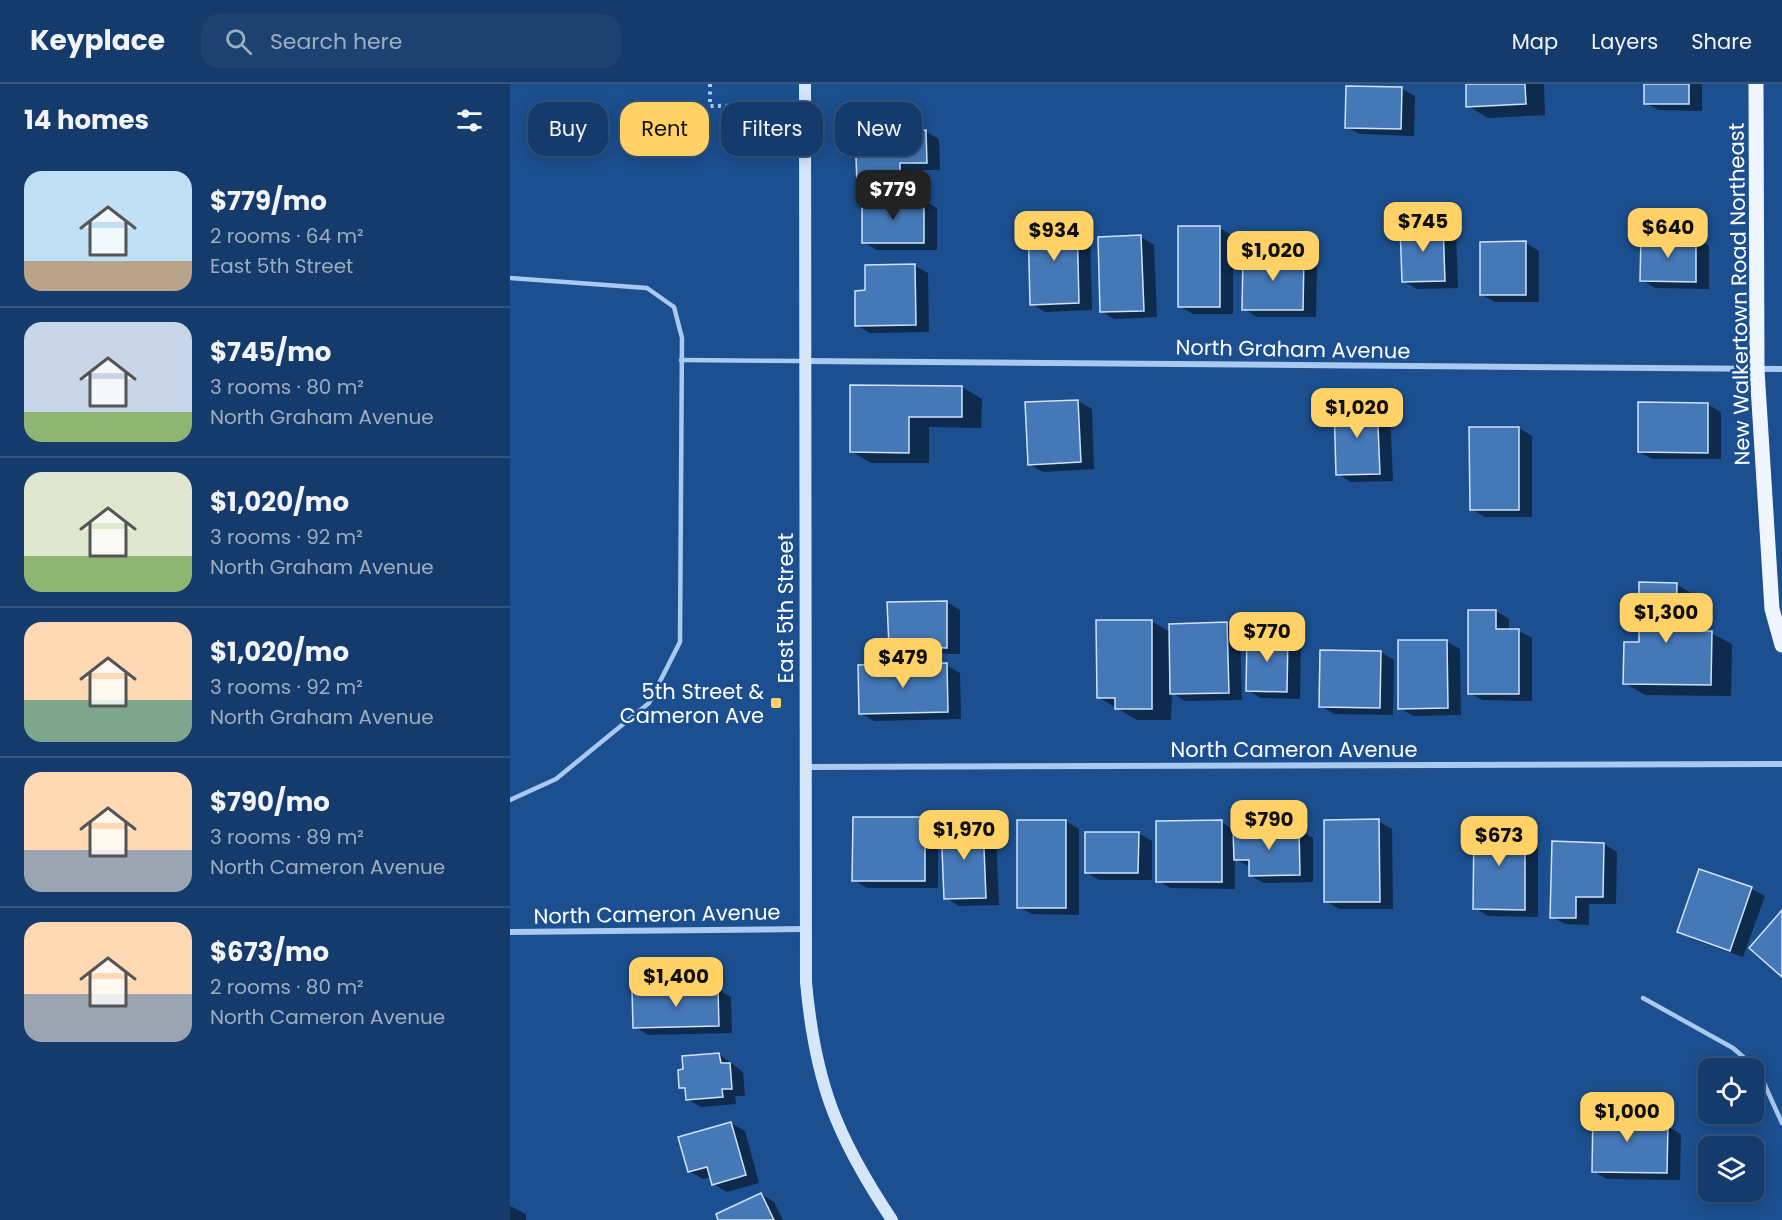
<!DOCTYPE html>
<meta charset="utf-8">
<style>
:root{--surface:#143b6b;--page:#1d4271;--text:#f1f3f6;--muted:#9dadc1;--line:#33557e;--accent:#ffd166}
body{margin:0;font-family:Poppins,sans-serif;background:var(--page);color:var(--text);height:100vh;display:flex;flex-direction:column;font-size:22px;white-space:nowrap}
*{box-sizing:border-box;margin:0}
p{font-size:20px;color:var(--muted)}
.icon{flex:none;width:33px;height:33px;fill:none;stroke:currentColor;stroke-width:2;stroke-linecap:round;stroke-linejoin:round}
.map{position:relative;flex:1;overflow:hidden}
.drawer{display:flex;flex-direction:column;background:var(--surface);width:510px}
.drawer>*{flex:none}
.banner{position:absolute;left:18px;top:18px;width:570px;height:54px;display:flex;gap:12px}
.buttons{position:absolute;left:1188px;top:974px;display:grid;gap:12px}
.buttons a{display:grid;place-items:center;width:66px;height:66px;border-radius:12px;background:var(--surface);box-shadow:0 3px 15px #0003,0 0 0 2px var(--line);font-size:30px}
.price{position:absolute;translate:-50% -51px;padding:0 14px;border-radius:12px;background:var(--accent);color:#111;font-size:20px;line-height:39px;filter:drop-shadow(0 2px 3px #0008)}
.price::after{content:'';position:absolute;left:50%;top:36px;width:18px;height:14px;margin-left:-9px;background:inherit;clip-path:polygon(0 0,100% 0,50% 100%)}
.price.current{background:#222;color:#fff}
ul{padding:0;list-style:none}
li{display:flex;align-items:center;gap:18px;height:150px;padding:0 24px}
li+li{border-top:2px solid var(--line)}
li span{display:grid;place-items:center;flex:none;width:168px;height:120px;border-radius:18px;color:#555}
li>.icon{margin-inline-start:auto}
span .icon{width:72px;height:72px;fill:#fffc;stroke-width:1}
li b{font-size:26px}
h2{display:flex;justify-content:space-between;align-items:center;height:72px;padding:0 24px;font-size:26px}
.pill{padding:0 21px;border-radius:18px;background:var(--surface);box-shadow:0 3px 15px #0003,0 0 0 2px var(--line);font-size:21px;line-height:54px}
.pill.current{background:var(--accent);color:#111}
header{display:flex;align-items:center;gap:36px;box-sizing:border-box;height:84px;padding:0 30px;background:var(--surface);border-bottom:2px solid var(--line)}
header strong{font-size:28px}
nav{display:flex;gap:33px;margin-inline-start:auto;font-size:21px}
.search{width:420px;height:54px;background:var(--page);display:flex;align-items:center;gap:15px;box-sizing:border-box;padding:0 21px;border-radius:18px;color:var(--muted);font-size:22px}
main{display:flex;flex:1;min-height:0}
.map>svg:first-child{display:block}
</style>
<header>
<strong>Keyplace</strong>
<div class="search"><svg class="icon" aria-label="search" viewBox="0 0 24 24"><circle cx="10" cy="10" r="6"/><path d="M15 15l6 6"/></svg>Search here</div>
<nav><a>Map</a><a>Layers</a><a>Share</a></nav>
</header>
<main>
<section class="drawer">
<h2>14 homes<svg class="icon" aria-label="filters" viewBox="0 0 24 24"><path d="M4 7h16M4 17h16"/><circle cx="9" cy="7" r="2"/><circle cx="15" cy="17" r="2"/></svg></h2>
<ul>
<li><span style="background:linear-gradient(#bfe0f5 75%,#b9a48a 0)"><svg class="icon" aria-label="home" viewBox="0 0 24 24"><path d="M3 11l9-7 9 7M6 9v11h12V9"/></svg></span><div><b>$779/mo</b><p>2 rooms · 64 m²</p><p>East 5th Street</p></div></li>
<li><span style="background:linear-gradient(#c9d6e8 75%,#8fb573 0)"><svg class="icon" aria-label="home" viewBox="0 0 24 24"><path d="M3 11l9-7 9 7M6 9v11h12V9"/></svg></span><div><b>$745/mo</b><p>3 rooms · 80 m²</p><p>North Graham Avenue</p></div></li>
<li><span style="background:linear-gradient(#dfe7d0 70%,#8fb573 0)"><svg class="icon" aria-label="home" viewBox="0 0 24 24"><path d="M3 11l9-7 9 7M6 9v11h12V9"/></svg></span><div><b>$1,020/mo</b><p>3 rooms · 92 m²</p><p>North Graham Avenue</p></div></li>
<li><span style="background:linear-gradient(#ffd9b3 65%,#7fa58c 0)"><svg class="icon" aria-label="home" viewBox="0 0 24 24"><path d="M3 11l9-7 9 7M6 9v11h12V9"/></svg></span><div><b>$1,020/mo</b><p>3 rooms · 92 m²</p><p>North Graham Avenue</p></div></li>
<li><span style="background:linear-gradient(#ffd9b3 65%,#9aa5b1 0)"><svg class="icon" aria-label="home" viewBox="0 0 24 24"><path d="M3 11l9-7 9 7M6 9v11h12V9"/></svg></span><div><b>$790/mo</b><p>3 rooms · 89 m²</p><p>North Cameron Avenue</p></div></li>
<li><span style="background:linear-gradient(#ffd9b3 60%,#9aa5b1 0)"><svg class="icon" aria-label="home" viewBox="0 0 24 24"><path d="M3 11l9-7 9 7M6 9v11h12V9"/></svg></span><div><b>$673/mo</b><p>2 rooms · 80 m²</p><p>North Cameron Avenue</p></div></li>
</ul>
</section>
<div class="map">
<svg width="1272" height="1136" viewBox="0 0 1272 1136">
<rect width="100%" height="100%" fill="#1b4f8f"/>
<!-- shadow -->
<g fill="#0007">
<path d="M957,0H1034L1035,31L978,34L958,22Z"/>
<path d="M1135,0H1192V27L1149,26L1135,19Z"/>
<path d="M892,5L905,12L904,52L850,50L836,43Z"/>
<path d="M416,48L429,55L430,86H403V105L362,106L348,98Z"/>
<path d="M413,116L427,124V166H367L354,158Z"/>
<path d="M566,136L580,144L582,226L535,228L522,220Z"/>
<path d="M933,141L946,149L948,204L907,205L893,197Z"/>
<path d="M710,144L723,152V230H683L669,222Z"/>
<path d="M631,153L644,161L647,233L604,235L591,227Z"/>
<path d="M1186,154L1199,162V205L1145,204L1132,196Z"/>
<path d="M1016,159L1029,167V218H985L972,211Z"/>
<path d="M794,171L807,179L806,233H747L734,225Z"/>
<path d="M405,182L418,189L419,248L360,249L346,241Z"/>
<path d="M342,302L452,303L472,315L471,344L419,343V379H361L341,367Z"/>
<path d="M568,317L582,325L584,385L533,388L519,380Z"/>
<path d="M866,320L880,328L883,397L841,398L828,390Z"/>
<path d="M1197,320L1211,328V375H1143L1129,368Z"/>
<path d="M1009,344L1022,352V433H975L961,425Z"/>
<path d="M1166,500L1186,512V548L1201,549L1222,560L1221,612L1135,611L1115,599L1130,560Z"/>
<path d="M437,518L450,526V570L394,569L380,561Z"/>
<path d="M986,527L999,535V547H1009L1022,554V617L973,616L959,609Z"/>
<path d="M641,537L660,548L716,540L730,548L732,616L675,617L662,609L661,636H627L588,613Z"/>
<path d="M778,552L791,560L790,615L751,614L738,606Z"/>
<path d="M937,558L950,565L951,631L903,632L890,624Z"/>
<path d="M871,568L884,576L883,631L824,630L811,622Z"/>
<path d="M436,581L450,589L451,635L364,637L350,629Z"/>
<path d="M415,735L428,743V804H357L344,796Z"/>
<path d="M555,737L569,745V831L522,830L508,823Z"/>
<path d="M868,737L882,745L883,825H829L816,817Z"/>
<path d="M712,738L725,747L789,746L803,754V798L754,799L741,792L740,783L725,775V805L661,804L648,797Z"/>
<path d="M473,741L486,749L489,821L449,822L436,814Z"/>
<path d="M1015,742L1028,750V833L978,832L965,824Z"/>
<path d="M628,749L642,757V796H589L576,788Z"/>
<path d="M1094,760L1107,768L1106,820H1079V841L1055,840L1042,833Z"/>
<path d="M1241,805L1255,812L1233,873L1182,855L1169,847Z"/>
<path d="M208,906L221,913L222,949L138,951L125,943Z"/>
<path d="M209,970L233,988L235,1012H225L226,1020L191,1023L177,1015V1007L170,1003Z"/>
<path d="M1125,1027L1138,1034V1042H1157L1171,1050L1170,1096L1097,1095L1083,1087Z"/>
<path d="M221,1039L235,1047L249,1099L217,1108L203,1100L201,1093L193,1095L179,1087Z"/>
<path d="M251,1110L264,1118L273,1136H210Z"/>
<path d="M0,1122L16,1130V1136H0Z"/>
</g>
<!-- building -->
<g fill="#4478b7" stroke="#cfe3fa" stroke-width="1.5">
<path d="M956,0H1015L1016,20L956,23Z"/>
<rect x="1134" y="0" width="45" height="20"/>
<path d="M836,2L892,3L891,45L835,44Z"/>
<path d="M416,46L417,79H390V98L347,99L345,48Z"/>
<rect x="352" y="115" width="62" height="44"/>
<path d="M567,134L569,219L520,221L518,136Z"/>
<path d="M933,139L935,197L892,198L890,141Z"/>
<rect x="668" y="142" width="42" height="81"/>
<path d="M631,151L634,227L590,228L588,153Z"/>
<path d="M1131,152L1186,153V198L1130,197Z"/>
<path d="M1016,157V211H970V158Z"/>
<path d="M733,170H794L793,226H732Z"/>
<path d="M405,180L406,241L345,242V207L355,206V181Z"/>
<path d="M340,301L452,302V333H399V369L340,368Z"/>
<path d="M568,316L571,378L518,381L515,318Z"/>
<path d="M867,318L870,390L826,391L824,320Z"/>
<path d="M1128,318L1198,319V369L1128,368Z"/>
<path d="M959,343H1009V426H960Z"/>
<path d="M1129,498L1167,499L1166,547H1202L1201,601L1113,600L1114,558H1129Z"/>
<path d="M437,517V564L379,562L377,518Z"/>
<path d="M958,526H986V545H1009V610H958Z"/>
<path d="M586,536H642V625H605V614H587Z"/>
<path d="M717,538L719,609L660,610L659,540Z"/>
<path d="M737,550L778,551L777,608L736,607Z"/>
<path d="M888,556H937L938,624L888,625Z"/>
<path d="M810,566L871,567L870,624L809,623Z"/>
<path d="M437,579L438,628L349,630L348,581Z"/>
<path d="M343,733H415V797H342Z"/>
<path d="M869,735L870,818H814V736Z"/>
<rect x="507" y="736" width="49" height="88"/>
<path d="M712,736V798H646V737Z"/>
<path d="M473,739L476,814L434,815L431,741Z"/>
<path d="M964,740H1015V826L963,825Z"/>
<path d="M789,744L790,791L739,792V776H724L723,745Z"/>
<path d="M575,748H629L628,789H575Z"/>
<path d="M1042,757L1094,759L1093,813H1066V834H1040Z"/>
<path d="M1189,785L1242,803L1220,867L1167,848Z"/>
<path d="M1272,826V893L1239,864Z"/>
<path d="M208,904L209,942L123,944L122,906Z"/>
<path d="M209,969L211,979H220L222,1005H212L213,1013L176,1016L175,1004H169L168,986L173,985L172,972Z"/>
<path d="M1083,1024L1125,1025V1040L1158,1041L1157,1089L1082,1088Z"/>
<path d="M221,1038L236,1091L202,1101L197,1083L178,1088L168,1053Z"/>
<path d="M251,1109L264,1136H208L206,1130Z"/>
</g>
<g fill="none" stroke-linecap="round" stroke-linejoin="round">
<!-- path -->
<path stroke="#a9c9ee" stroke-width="4" stroke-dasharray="3 4.5" stroke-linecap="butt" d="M200,0V22L273,21"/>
<!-- lane -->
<g stroke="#a9c9ee" stroke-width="4.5">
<path d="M0,194L137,204L164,223L172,254L170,558L139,619L46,695L0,716"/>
<path d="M171,276L294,277"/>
<path d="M1133,914L1223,964L1248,986L1272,1039"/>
</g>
<!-- street -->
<g stroke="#a9c9ee" stroke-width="6">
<path d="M295,277L1272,285"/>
<path d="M296,683L1272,680"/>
<path d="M0,848L295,845"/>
</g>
<!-- secondary -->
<path stroke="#d6e6fa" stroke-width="12" d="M295,0L296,898C305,998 326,1052 382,1136"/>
<!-- primary -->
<path stroke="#f0f6ff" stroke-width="15" d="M1246,0L1247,286L1262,525L1272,561"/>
</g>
<!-- markers -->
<rect fill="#ffd166" stroke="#1b4f8f" stroke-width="2" x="260" y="613" width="12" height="12" rx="3"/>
<g text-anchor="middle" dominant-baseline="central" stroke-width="5" stroke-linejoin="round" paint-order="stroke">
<!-- street labels -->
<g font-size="21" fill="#fff" stroke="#1b4f8f">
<text transform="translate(1229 210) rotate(-91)">New Walkertown Road Northeast</text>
<text transform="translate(783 265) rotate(1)">North Graham Avenue</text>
<text transform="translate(275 524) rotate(-90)">East 5th Street</text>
<text x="784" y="665">North Cameron Avenue</text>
<text transform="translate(147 830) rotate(-1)">North Cameron Avenue</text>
</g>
<!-- poi labels -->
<g font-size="21" fill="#fff" stroke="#1b4f8f" text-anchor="end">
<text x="254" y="607">5th Street &amp;<tspan x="254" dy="24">Cameron Ave</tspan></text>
</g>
</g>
</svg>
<div class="buttons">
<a><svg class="icon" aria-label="locate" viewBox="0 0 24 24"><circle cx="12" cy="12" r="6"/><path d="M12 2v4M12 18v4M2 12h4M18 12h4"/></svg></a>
<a><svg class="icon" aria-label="layers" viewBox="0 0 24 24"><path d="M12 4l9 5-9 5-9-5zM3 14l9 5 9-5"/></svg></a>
</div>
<b class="price current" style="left:383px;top:137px">$779</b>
<b class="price" style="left:913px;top:169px">$745</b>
<b class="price" style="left:1158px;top:175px">$640</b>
<b class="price" style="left:544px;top:178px">$934</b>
<b class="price" style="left:763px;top:198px">$1,020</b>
<b class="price" style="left:847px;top:355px">$1,020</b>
<b class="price" style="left:1156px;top:560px">$1,300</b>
<b class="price" style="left:757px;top:579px">$770</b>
<b class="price" style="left:393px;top:605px">$479</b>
<b class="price" style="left:759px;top:767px">$790</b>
<b class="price" style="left:454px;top:777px">$1,970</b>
<b class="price" style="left:989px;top:783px">$673</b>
<b class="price" style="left:166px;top:924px">$1,400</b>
<b class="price" style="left:1117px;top:1059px">$1,000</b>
<div class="banner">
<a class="pill">Buy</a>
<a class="pill current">Rent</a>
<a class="pill">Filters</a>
<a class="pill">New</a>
</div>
</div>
</main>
